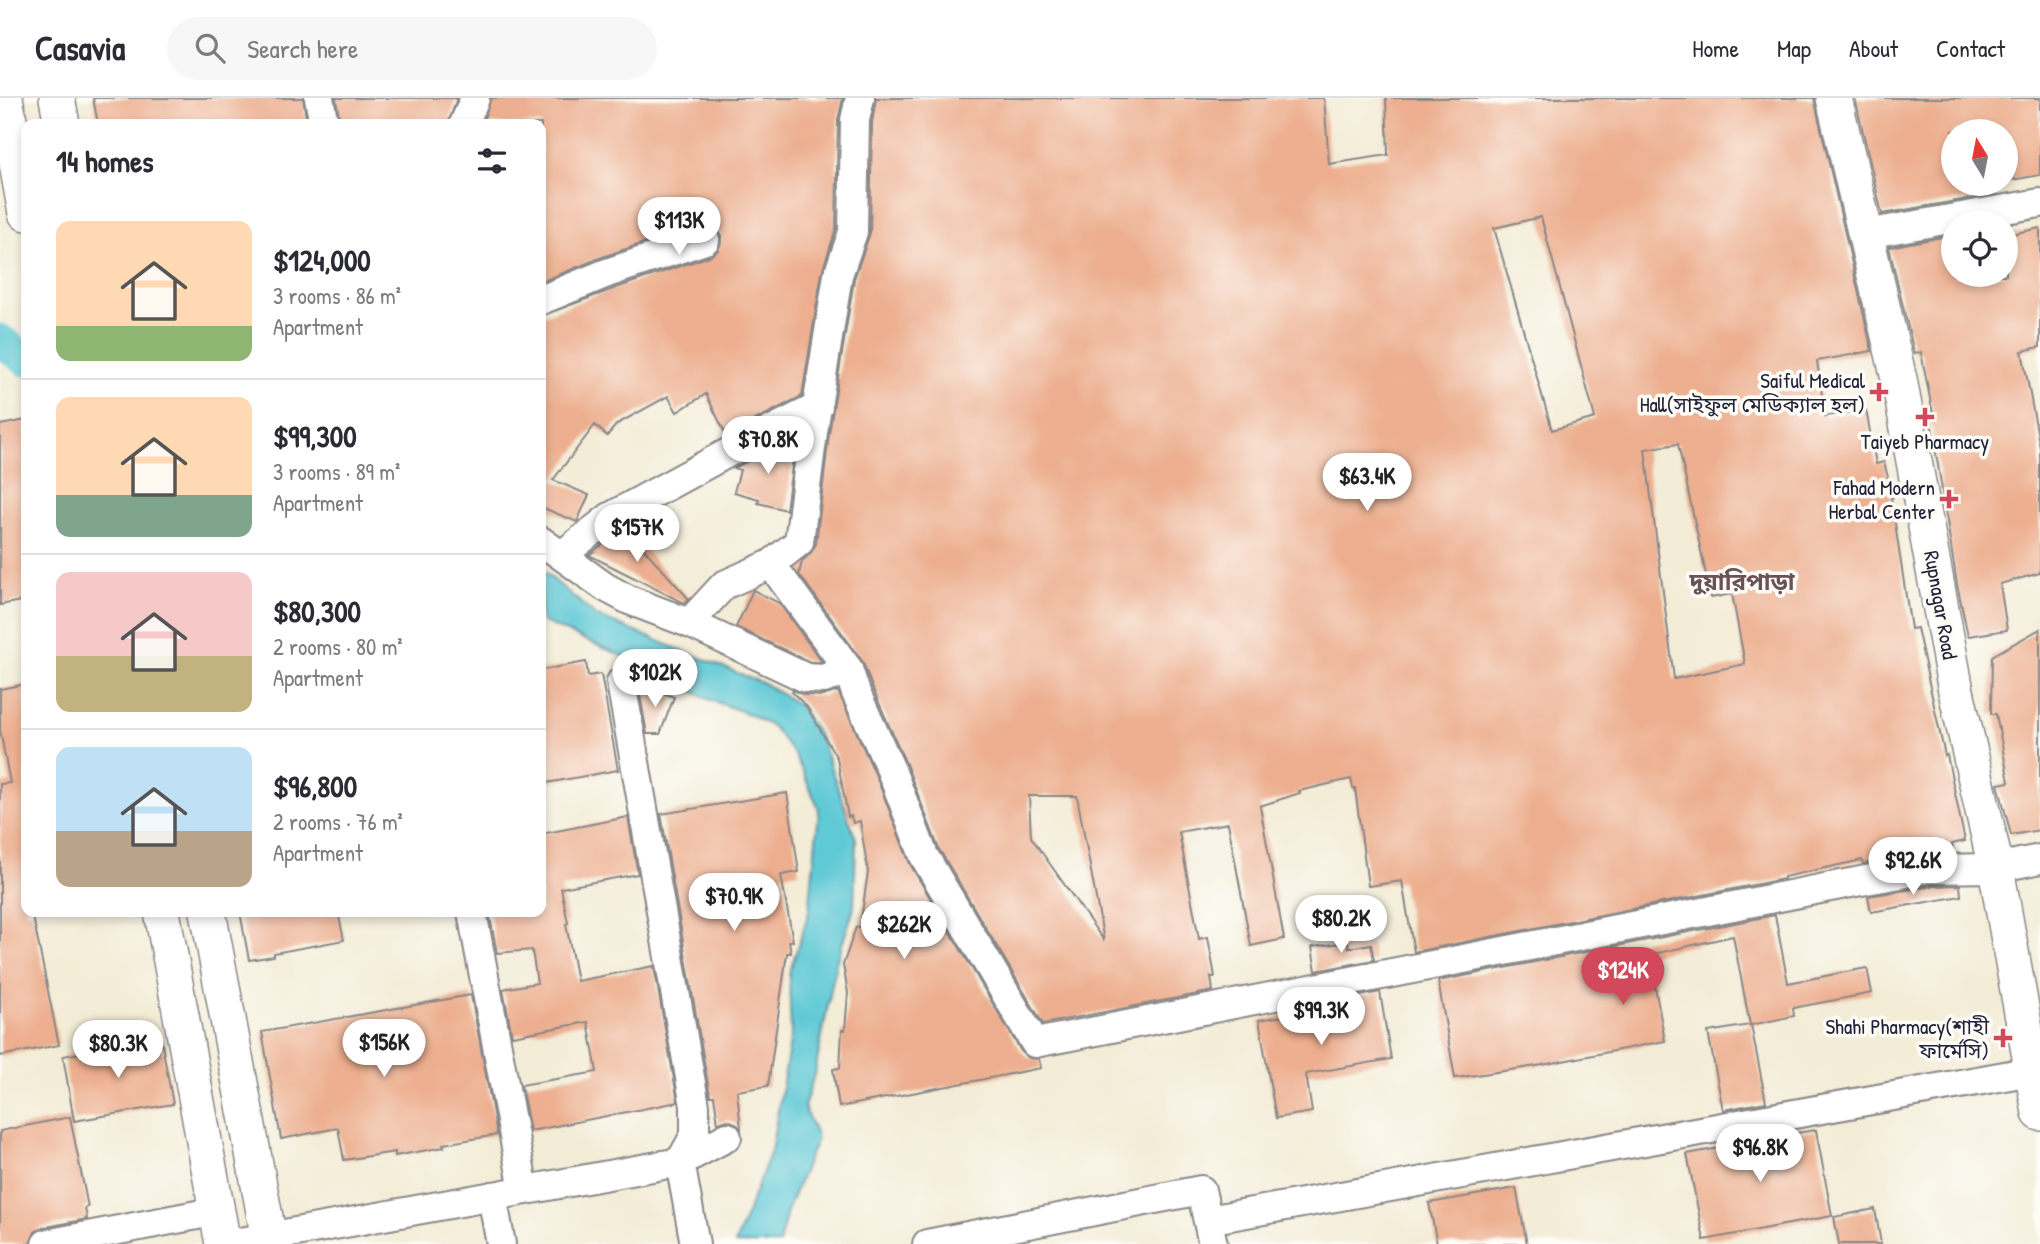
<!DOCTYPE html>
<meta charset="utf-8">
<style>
:root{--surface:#fff;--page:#f7f7f7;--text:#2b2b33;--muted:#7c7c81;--line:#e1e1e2;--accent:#d1495b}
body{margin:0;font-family:"Patrick Hand","Noto Sans Bengali",sans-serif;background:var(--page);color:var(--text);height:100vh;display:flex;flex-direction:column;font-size:26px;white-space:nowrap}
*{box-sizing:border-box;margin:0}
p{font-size:23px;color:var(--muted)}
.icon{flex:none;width:38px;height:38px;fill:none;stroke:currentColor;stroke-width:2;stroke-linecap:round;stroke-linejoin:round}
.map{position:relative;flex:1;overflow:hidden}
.side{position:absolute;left:21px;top:21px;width:525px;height:798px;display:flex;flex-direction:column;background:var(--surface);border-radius:14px;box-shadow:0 4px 10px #0003}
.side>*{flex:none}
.needle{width:46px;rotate:350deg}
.buttons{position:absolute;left:1941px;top:21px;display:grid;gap:14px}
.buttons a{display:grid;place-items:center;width:77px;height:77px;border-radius:50%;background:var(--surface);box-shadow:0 4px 10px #0003;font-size:35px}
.price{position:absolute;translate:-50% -60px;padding:0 16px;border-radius:24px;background:#fff;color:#222;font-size:23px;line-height:46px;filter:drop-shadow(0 2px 4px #0008)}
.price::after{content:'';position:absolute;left:50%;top:42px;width:21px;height:16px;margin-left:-10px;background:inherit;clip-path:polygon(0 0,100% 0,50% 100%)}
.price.active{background:var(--accent);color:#fff}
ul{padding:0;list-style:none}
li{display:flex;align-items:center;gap:21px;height:175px;padding:0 35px}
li+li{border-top:2px solid var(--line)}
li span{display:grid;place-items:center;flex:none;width:196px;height:140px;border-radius:14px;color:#555}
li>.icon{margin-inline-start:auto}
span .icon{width:84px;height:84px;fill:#fffc;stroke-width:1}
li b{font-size:30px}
h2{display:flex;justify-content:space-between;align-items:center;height:84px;padding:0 35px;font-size:30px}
header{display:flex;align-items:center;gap:42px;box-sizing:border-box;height:98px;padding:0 35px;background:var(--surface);border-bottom:2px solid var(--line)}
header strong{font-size:33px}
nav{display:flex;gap:38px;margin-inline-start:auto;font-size:24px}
.search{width:490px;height:63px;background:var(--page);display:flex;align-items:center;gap:18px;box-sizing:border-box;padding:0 24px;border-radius:38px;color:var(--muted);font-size:26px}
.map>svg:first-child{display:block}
</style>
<header>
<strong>Casavia</strong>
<div class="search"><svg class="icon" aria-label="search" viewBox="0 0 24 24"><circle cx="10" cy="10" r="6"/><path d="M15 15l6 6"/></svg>Search here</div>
<nav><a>Home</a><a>Map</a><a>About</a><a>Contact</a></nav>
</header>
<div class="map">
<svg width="2040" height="1146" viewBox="0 0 2040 1146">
<rect width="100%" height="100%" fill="#fdfcf7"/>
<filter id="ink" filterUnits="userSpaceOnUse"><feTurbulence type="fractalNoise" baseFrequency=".0143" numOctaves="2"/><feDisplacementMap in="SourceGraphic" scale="14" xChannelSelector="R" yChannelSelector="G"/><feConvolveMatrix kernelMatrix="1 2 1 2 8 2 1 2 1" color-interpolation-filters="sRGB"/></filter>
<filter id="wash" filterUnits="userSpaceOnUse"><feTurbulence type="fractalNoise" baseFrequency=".00686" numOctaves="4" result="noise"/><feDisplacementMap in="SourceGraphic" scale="28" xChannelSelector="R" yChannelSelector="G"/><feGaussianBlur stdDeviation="1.57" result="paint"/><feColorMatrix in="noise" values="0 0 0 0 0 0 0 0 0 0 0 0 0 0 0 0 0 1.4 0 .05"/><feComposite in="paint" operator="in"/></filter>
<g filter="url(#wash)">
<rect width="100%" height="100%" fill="#f3ecd6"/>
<!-- water -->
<path fill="#5ec9d6" stroke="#407688" stroke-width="2" d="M541,471L596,518L765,586L800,608L821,642L856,741L854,810L836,865L815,974L804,1009L817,1040L787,1113L779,1146H735L771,1053L791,938L789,876L809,814L819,711L796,659L773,629L749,616L703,599L650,570L543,524L541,522Z"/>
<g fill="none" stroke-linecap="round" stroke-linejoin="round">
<!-- canal -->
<path stroke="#5ec9d6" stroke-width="33" d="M0,242L26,262"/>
</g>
<g id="blocks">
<!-- building -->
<g fill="#edaf8f" fill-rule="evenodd">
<path d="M93,0H303L307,26H98Z"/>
<path d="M336,0H457L448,26H340Z"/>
<path d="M491,0H843L838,22L836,131L822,174L802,298L726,337L706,296L677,314L668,298L617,326L607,338L595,327L553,382L589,397L577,424L541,409V218L613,191L710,158L718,152L721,145V137L715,129L708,126H700L602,159L541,184V26H482Z"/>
<path d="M876,0H1324L1329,66L1388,57L1386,0H1814L1872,253L1817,263L1825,318L1866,312L1876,366L1884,364L1893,399H1891L1911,531L1917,530L1945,658L1947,657L1965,743L1952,746L1954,754L1927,755L1863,766L1862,762L1784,779V781L1414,854L1402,783L1368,788L1355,690H1353L1351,681L1299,693L1300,695L1260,708L1284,841L1251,848L1228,725L1179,734L1199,841L1208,839L1215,879H1211L1213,893L1043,926L939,751L906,666L872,589L863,564L799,476L802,463L810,456L816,446L829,336L854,181L870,135L872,24ZM1541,119L1595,320L1552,332L1494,130ZM1678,346L1711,500L1732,496L1745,566L1674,581L1645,351ZM1029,698H1077L1104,843L1031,739Z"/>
<path d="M1855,0H2040V77L2006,83V33H1953V86H2003L1996,96L1882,116Z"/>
<path d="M2040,130V249L2022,253L2040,350V475L2000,486L2007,532L1968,538L1957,486L1930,317L1933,316L1921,254L1914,255L1889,149L1953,137V177H2006V137Z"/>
<path d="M26,322V502L0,507V327Z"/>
<path d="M796,339L786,412L758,405L759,401L734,394L740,372L734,370Z"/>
<path d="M625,430L689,501L684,505L589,457Z"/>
<path d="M753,492L779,505L822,564H810L736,529Z"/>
<path d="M2040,531V732L2011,737L1998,686L2009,684L1996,616H1991L1992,558Z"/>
<path d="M586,564L588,578L601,576L618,672L541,686V572Z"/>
<path d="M26,586V814H32L59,947L0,958V686L10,685L0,632V591Z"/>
<path d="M644,588L674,599L660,636H647L640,597Z"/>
<path d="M793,592L805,597L823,598L838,593L876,678L910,766L1021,953L1029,960L1039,961L1041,970L839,1009L833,971L840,970L842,932H845L848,895L843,867L856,829H860L868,774L860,723L853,725L851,718L848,719L837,660L807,609L792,594Z"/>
<path d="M787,695L799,774L781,777L793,843H789L791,855H787L768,988L737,993L741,1031L735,1025L728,1022L718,1025L714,998H710L661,716Z"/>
<path d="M628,719L638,776L561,790L568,825L566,826L577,883L654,868L678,1004L530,1033L521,987L597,974L588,924L512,938L503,891L537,885L532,852L497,855L489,814H541V736Z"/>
<path d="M1960,787L1961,798L1871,814L1868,798L1932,788Z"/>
<path d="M240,814H338L344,842L274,855V858L249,862Z"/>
<path d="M1775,817L1788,885L1867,870L1872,895L1793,910L1794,918L1751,927L1766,1004L1723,1012L1708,934L1750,927L1733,838L1649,857L1665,943L1537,968L1455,980L1438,883Z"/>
<path d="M1348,844L1349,850L1371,846L1374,862L1316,873L1312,849Z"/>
<path d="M1380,894L1391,961L1306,976L1312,1014L1276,1020L1259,922L1320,912V906Z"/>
<path d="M471,897L497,1037L443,1046L444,1049L395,1058V1054L344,1062L338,1030L281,1041L262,934Z"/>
<path d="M161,941L173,1006L74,1023L63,958Z"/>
<path d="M70,1019L88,1109L85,1110L87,1121L42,1130L35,1134L30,1146H0V1033Z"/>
<path d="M1816,1032L1832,1118L1704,1142L1687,1056L1730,1048V1045Z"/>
<path d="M1516,1090L1527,1146H1437L1429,1105Z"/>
<path d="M1875,1111L1881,1146H1839L1834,1119Z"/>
</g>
</g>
</g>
<g filter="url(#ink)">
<use href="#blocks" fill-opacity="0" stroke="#8a8788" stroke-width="2"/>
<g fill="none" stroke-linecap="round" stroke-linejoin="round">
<defs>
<g id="minor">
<path d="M319,0L324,26"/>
<path d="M464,26L475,0"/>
<path d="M1866,136L2040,105"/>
<path d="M541,202L607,175L705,142"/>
<path d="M541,443L605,489L629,502L689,525L806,580L824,581L848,571"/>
<path d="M562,457L610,419L744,346L818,309"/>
<path d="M771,466L799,444L813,334L838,177L853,134L855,22L860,0"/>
<path d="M689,525L724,487L771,466L848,571L856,595L891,672L924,758L1035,945L1866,782L1930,771L1996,770L2040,761"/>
<path d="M621,584L695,1008V1037L680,1064L695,1146"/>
<path d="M472,814L524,1092"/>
<path d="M492,1098L501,1146"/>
<path d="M1208,1122L2032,973"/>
<path d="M46,1146L218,1113"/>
<path d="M230,1146L680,1064L727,1039"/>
<path d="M927,1146L1201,1092L1213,1146"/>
</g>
<g id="tertiary">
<path d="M5,0L26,115"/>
<path d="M57,0L62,26"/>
<path d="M1834,0L1899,281L1956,593L1996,770L2040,1015"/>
<path d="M162,814L223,1146"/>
<path d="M208,814L270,1146"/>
</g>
</defs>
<!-- minor casing -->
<use href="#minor" stroke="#8a8788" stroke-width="32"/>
<!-- tertiary casing -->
<use href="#tertiary" stroke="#8a8788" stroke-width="38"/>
<!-- minor -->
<use href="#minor" stroke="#fff" stroke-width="28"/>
<!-- tertiary -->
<use href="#tertiary" stroke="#fff" stroke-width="35"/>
</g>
</g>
<!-- markers -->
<g fill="#d1495b" stroke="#fdfcf7" stroke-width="2.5">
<path d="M1875.5 283.5h7v7h7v7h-7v7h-7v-7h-7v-7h7z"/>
<path d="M1921.5 308.5h7v7h7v7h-7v7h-7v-7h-7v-7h7z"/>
<path d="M1945.5 390.5h7v7h7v7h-7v7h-7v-7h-7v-7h7z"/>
<path d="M1999.5 929.5h7v7h7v7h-7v7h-7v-7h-7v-7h7z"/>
</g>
<g text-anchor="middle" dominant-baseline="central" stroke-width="7" stroke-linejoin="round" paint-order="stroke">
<!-- poi labels -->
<g font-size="21" fill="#22223b" stroke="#fdfcf7" text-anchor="end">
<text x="1865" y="282">Saiful Medical<tspan x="1865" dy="24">Hall(সাইফুল মেডিক্যাল হল)</tspan></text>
<text x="1925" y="343" text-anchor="middle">Taiyeb Pharmacy</text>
<text x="1935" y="389">Fahad Modern<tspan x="1935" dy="24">Herbal Center</tspan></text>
<text x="1989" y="928">Shahi Pharmacy(শাহী<tspan x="1989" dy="24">ফার্মেসি)</tspan></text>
</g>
<!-- street labels -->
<g font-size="21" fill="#22223b" stroke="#fdfcf7">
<text transform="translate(1941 507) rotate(80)">Rupnagar Road</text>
</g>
<!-- quarter labels -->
<g font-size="24" font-weight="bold" fill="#695358" stroke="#fdfcf7">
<text x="1742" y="483">দুয়ারিপাড়া</text>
</g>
</g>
</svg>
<div class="buttons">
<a><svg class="needle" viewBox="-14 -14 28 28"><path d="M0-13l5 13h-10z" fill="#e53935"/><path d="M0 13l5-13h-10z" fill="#7c7c81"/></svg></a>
<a><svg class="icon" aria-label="locate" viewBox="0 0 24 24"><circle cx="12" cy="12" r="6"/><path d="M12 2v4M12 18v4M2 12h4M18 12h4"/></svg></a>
</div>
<b class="price" style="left:679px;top:159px">$113K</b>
<b class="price" style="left:768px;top:378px">$70.8K</b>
<b class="price" style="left:1367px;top:415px">$63.4K</b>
<b class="price" style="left:637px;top:466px">$157K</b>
<b class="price" style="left:655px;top:611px">$102K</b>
<b class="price" style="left:1913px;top:799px">$92.6K</b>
<b class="price" style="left:734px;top:835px">$70.9K</b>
<b class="price" style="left:1341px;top:857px">$80.2K</b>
<b class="price" style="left:904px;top:863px">$262K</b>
<b class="price active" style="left:1623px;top:909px">$124K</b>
<b class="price" style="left:1321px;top:949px">$99.3K</b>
<b class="price" style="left:384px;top:981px">$156K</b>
<b class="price" style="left:118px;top:982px">$80.3K</b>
<b class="price" style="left:1760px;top:1086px">$96.8K</b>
<section class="side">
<h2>14 homes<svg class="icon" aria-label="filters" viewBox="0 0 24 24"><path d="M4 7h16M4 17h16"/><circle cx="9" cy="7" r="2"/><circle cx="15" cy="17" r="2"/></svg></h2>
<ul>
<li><span style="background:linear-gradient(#ffd9b3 75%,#8fb573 0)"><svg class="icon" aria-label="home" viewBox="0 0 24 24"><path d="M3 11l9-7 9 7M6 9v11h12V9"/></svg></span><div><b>$124,000</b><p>3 rooms · 86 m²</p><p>Apartment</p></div></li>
<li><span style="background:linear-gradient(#ffd9b3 70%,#7fa58c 0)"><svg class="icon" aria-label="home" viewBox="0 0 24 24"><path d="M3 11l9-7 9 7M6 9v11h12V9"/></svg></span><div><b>$99,300</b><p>3 rooms · 89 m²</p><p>Apartment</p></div></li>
<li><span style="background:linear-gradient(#f6c9c9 60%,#c2b280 0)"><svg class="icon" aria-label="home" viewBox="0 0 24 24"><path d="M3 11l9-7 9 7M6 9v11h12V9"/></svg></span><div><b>$80,300</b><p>2 rooms · 80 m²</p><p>Apartment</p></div></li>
<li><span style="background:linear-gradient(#bfe0f5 60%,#b9a48a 0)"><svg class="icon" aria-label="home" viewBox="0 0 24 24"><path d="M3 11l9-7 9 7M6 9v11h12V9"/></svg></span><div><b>$96,800</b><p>2 rooms · 76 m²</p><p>Apartment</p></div></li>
</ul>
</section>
</div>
